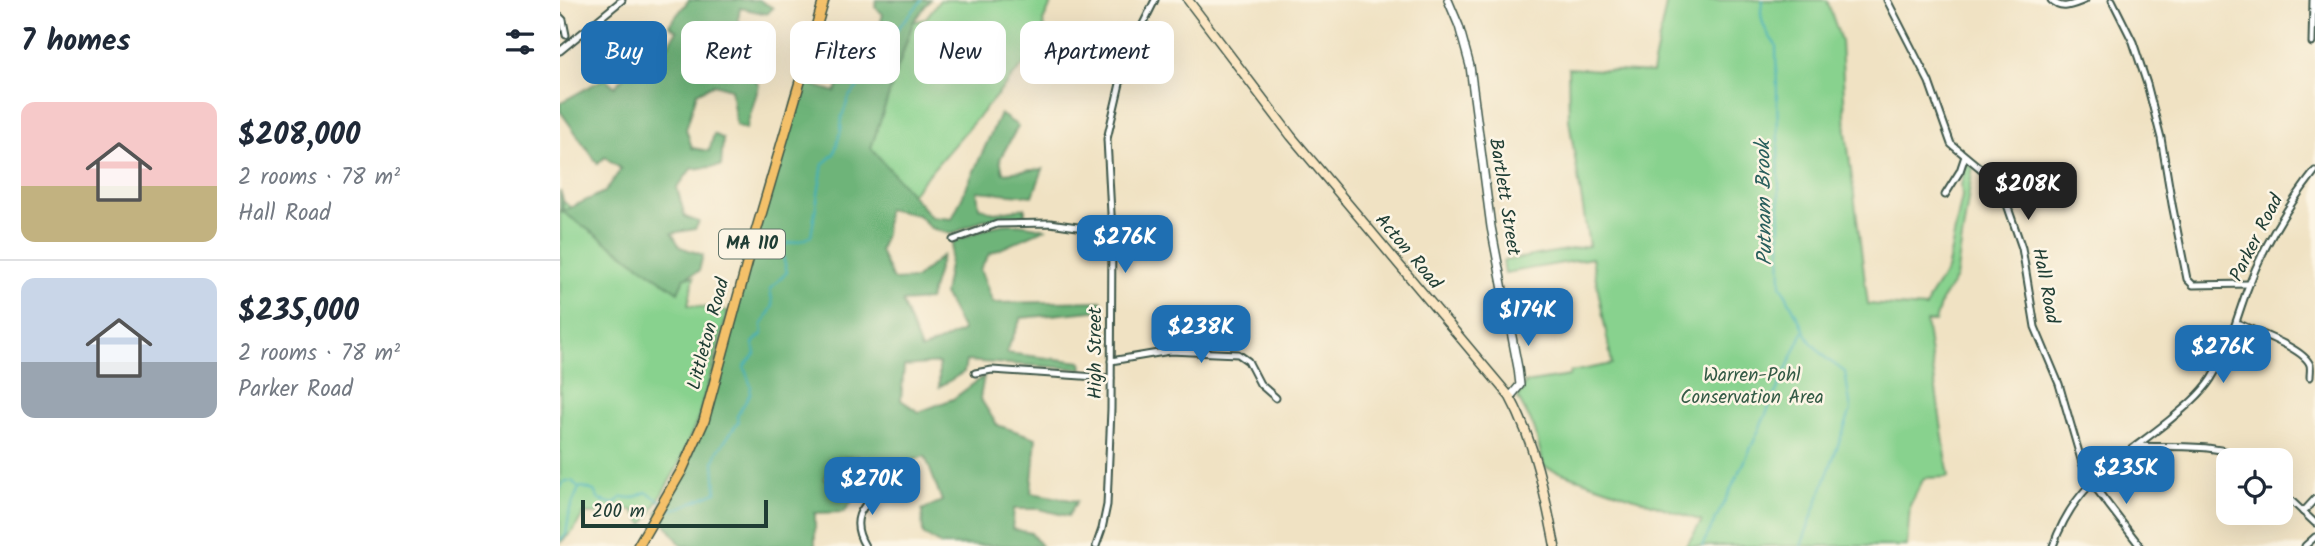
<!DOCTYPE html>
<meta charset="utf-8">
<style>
:root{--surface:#fff;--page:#f2f2f3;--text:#1f2937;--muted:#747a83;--line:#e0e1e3;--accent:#1f6fb2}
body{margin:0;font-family:Kalam,sans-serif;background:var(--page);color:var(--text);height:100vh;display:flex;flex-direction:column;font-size:26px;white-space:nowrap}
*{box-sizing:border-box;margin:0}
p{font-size:23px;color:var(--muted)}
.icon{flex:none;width:38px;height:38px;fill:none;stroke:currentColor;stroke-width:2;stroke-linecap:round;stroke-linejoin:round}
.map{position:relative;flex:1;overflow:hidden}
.side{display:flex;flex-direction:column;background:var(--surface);width:560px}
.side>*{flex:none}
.top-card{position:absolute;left:21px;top:21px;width:665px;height:63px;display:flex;gap:14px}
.controls{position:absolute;left:1656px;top:448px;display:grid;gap:14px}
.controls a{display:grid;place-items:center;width:77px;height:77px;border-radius:14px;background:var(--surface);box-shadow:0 7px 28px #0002;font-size:35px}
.scale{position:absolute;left:21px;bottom:18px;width:187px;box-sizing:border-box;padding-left:7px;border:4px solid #1f3d34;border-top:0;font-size:19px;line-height:24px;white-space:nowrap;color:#1f3d34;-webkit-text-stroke:5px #fcf5e5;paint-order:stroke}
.price{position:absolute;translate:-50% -60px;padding:0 16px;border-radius:14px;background:var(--accent);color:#fff;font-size:23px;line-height:46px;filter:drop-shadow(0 2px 4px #0008)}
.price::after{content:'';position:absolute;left:50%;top:42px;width:21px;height:16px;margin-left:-10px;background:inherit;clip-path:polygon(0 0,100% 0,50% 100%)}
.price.active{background:#222;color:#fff}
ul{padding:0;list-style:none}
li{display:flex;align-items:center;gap:21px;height:175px;padding:0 21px}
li+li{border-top:2px solid var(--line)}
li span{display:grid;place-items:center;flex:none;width:196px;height:140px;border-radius:14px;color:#555}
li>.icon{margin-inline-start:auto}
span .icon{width:84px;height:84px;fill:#fffc;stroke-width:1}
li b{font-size:30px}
h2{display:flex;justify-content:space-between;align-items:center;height:84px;padding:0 21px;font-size:30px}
.pill{padding:0 24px;border-radius:14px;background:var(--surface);box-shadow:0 7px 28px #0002;font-size:24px;line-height:63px}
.pill.active{background:var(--accent);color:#fff}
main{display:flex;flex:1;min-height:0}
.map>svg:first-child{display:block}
</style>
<main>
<section class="side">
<h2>7 homes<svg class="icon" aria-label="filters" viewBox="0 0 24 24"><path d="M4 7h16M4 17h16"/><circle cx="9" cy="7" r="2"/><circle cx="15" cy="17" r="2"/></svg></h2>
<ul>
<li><span style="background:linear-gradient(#f6c9c9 60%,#c2b280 0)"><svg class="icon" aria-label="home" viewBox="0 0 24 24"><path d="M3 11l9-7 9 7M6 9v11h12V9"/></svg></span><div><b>$208,000</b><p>2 rooms · 78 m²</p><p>Hall Road</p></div></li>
<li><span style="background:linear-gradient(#c9d6e8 60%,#9aa5b1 0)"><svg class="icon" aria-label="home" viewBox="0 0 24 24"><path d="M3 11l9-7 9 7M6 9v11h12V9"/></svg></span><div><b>$235,000</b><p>2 rooms · 78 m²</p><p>Parker Road</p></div></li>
</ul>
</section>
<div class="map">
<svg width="1755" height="546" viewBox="0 0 1755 546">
<rect width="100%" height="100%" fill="#fcf5e5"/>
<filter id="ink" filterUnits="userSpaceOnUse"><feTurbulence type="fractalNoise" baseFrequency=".0143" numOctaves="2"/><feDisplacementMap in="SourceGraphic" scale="14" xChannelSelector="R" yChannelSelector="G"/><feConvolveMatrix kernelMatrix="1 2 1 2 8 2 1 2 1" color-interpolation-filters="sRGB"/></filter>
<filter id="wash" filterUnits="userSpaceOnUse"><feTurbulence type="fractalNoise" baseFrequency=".00686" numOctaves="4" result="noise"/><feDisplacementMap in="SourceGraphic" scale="28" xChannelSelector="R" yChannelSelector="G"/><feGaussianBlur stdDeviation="1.57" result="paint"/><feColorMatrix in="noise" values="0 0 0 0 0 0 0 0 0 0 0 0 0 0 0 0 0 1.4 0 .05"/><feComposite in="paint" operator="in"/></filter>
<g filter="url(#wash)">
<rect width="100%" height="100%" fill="#f0e2c3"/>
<!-- green -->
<g fill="#88d28e" stroke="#548861" stroke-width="2">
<path d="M380,0H493L483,21L485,34L470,57L347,199L303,171L353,22L365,19Z"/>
<path d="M1107,0H1267L1281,41L1286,132L1308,304L1366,308L1369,298L1387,270L1402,196L1401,185L1406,162L1413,167L1396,278L1381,301L1375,322H1366L1389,477L1364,478L1350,505L1347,546H1126L1142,521L984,467L974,427L958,398L965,383L1009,376L1010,372L1052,364L1032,258L945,273L943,261L1029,246L1009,120L1008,68L1092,73Z"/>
<path d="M0,198L16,213L111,276L134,277L128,305L168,311L138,418L118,466L84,525L73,510H67L65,514H23L14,530L0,543Z"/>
</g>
<!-- forest -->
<g fill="#6eb479" stroke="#467856" stroke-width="2">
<path d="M129,0H199L213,8L207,14L180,8L178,20L193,36L203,53L194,79L199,85L186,129L176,125L171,89L154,84L137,93L126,129L132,148L149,151L154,134L163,139L161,166L131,169L117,188L125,217L139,222L135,229L112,233L120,247L143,255L139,271L124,278L118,292L0,210V191L3,199V211L45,192L61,169L45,157L38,164L0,111V103L45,78L55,87L89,47L101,55L117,31L109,25Z"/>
<path d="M316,0H370L353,22L311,148L371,217L392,219L440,114L458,126L440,159L443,173L483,169L473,196L417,191L419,207L434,213L465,208V217L422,220L392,234L371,228L358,215L327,209L325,234L320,251L333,280L355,279L382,256L369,300L342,302L361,350L403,331L384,294L393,242C431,226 444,218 485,229L429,254L420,269L433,303L542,301V310L461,318L446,353L521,362L522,369L406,361L404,372L379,387V363L344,366L341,400L359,412L393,399L424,376L420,398L437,425L476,438L471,493L517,501L508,516L479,509H454L452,529L471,533L481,546L381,545L363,534L362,510L382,501L365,456L316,474L299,456L276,458L264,479L296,496L284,512L255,513V546H122L97,513L130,453L240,81L275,92L288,67L256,54L260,47H291L298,34L319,29L323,14L315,7Z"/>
</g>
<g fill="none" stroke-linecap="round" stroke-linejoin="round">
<!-- stream -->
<g stroke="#40afbc" stroke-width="2">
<path d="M1203,0C1197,16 1206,33 1216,45L1221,285L1250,341L1267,359L1285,372L1291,410L1241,546"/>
<path d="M0,487L5,481H12L18,487"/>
<path d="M106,505L111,509L119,508L156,492L154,461L158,451L179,421L177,416L190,394L191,386L184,367L195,354L193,343L203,333L202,325L213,306L210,289L227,272L222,253L224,245C234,241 243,242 251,236L263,164L274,154L281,130L282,116L290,95L311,75L316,63C334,54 327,52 333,36C335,30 356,8 362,0"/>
<path d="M0,540L6,535L10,509L19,488L23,487L34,491L39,500L54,504L62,497L73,498L86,492L101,501"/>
<path d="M1142,546L1184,463L1243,332"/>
</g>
</g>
</g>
<g filter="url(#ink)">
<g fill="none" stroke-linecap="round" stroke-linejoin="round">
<defs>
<g id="minor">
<path d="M1327,0L1369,82L1391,144L1432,178L1444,196L1462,248L1475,327L1499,384L1522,463L1531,482L1580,546"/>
<path d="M1491,0C1501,11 1512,5 1525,0"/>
<path d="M1552,0L1573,42L1587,84L1601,138L1612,204L1627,279L1633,285L1689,284"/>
<path d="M0,17L3,20L6,35"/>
<path d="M1752,43L1753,0"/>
<path d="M0,51L62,0"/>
<path d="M1385,195L1400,171L1405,156"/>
<path d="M393,240L437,224L490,223L552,232"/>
<path d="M1677,323C1693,331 1744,348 1750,365C1751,369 1750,373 1750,377"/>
<path d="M551,361L610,351L678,354L688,361L700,384L716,398"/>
<path d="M415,373L432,370L551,378"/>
<path d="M1576,446C1610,448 1660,442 1688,460"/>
<path d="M1720,490L1755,523"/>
<path d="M1743,512L1755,499"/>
<path d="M305,546C290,521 300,508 319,490"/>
<path d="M536,546L542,529L547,505L551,409L552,232L547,139L566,58L595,0"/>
<path d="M1493,546C1515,483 1557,462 1606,423C1622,410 1640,396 1651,379C1668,352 1676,320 1687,290C1703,246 1727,207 1755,171"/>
<path d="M1745,546L1755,537"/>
</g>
<path id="tertiary" d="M888,0L899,26L910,66L931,227L958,368L960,385L950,397"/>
<path id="secondary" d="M628,0L731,136L950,397C975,443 985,495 995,546"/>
<path id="primary" d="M78,546L122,470L144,421L195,235L264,0"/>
</defs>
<!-- minor casing -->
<use href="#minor" stroke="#3e5649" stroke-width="9"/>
<!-- tertiary casing -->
<use href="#tertiary" stroke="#3e5649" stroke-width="10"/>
<!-- secondary casing -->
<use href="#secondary" stroke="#3e5649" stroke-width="11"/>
<!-- primary casing -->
<use href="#primary" stroke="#3e5649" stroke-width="12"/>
<!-- minor -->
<use href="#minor" stroke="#fff" stroke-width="5"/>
<!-- tertiary -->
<use href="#tertiary" stroke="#fff" stroke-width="7"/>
<!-- secondary -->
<use href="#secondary" stroke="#fbe6c3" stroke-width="8"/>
<!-- primary -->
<use href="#primary" stroke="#f4c16a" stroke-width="9"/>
</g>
</g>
<g text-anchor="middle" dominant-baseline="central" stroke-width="5" stroke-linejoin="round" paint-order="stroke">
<!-- shield labels -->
<rect fill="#fcf5e5" stroke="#617469" stroke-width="2" x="159" y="229.5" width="66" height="29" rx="5"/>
<g font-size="18" font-weight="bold" fill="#1f3d34">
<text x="192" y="244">MA 110</text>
</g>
<!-- street labels -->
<g font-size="19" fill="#1f3d34" stroke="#fcf5e5">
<text transform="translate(944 197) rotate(81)">Bartlett Street</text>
<text transform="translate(1697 238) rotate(-63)">Parker Road</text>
<text transform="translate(848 252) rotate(50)">Acton Road</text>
<text transform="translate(1485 286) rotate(79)">Hall Road</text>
<text transform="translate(149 334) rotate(-75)">Littleton Road</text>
<text transform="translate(536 353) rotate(-90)">High Street</text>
</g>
<!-- park labels -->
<g font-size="19" fill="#345b46" stroke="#fcf5e5">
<text x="1192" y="376">Warren-Pohl<tspan x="1192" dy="22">Conservation Area</tspan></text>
</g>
<!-- water labels -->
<g font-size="21" font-style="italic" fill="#295f5d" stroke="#fcf5e5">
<text transform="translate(1205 203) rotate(-91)">Putnam Brook</text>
</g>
</g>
</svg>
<div class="controls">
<a><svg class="icon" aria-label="locate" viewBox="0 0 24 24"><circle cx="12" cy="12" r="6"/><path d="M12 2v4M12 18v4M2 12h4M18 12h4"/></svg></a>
</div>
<div class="scale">200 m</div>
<b class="price active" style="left:1468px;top:222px">$208K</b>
<b class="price" style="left:565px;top:275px">$276K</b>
<b class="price" style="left:968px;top:348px">$174K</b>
<b class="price" style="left:641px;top:365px">$238K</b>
<b class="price" style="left:1663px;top:385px">$276K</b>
<b class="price" style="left:1566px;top:506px">$235K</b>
<b class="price" style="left:312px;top:517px">$270K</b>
<div class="top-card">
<a class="pill active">Buy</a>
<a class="pill">Rent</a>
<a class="pill">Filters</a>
<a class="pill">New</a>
<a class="pill">Apartment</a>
</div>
</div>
</main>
